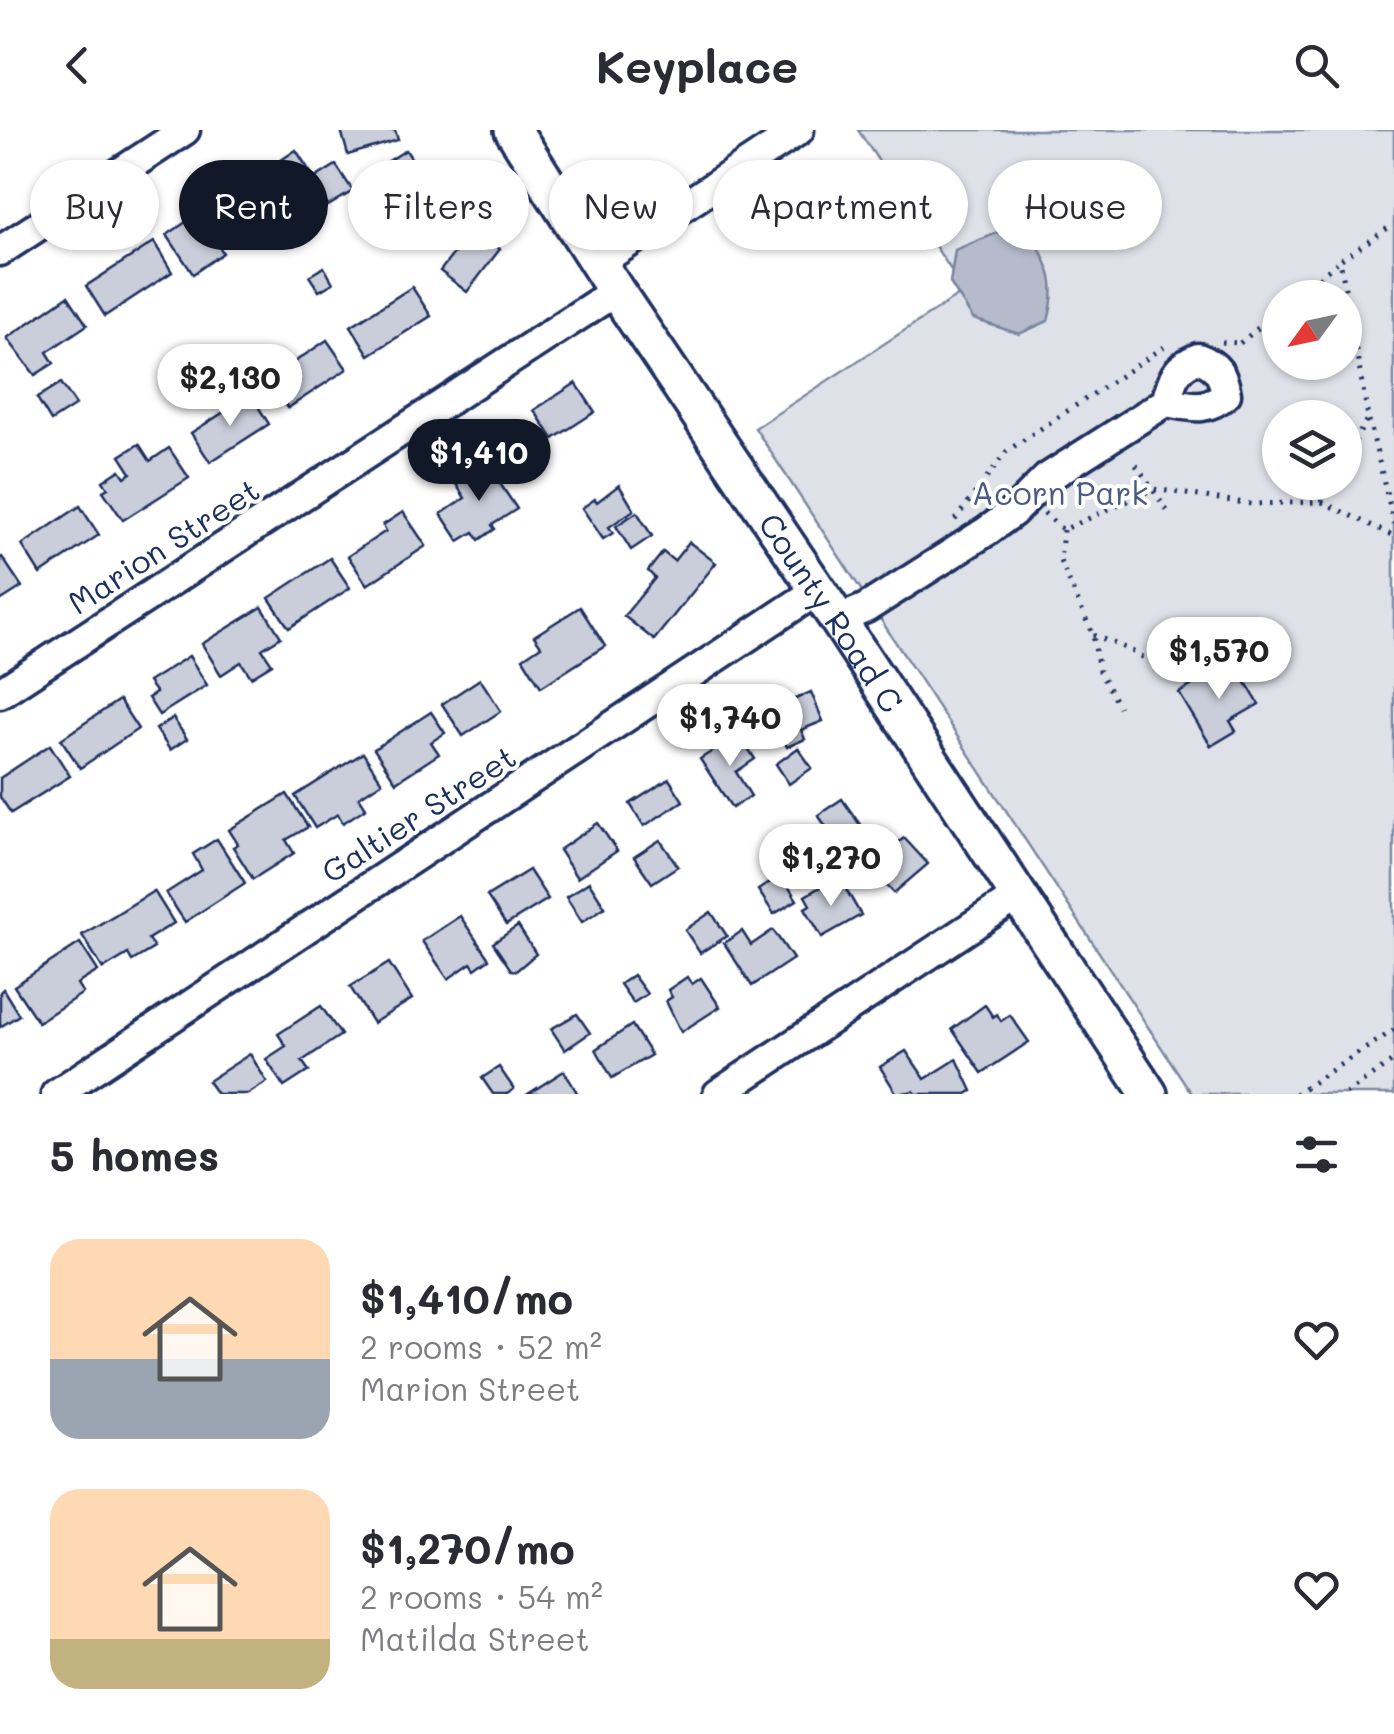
<!DOCTYPE html>
<meta charset="utf-8">
<style>
:root{--surface:#fff;--page:#f2f2f3;--text:#2b2b33;--muted:#7c7c81;--accent:#111827}
body{margin:0;font-family:Mali,sans-serif;background:var(--page);color:var(--text);height:100vh;display:flex;flex-direction:column;font-size:38px;white-space:nowrap}
*{box-sizing:border-box;margin:0}
p{font-size:32px;color:var(--muted)}
.icon{flex:none;width:55px;height:55px;fill:none;stroke:currentColor;stroke-width:2;stroke-linecap:round;stroke-linejoin:round}
.map{position:relative;height:964px;overflow:hidden}
.sheet{display:flex;flex-direction:column;background:var(--surface);flex:1}
.sheet>*{flex:none}
.hud{position:absolute;left:30px;top:30px;width:1335px;height:90px;display:flex;gap:20px}
.needle{width:65px;rotate:237deg}
.fabs{position:absolute;left:1262px;top:150px;display:grid;gap:20px}
.fabs a{display:grid;place-items:center;width:100px;height:100px;border-radius:50%;background:var(--surface);box-shadow:0 2px 8px #0004;font-size:50px}
.price{position:absolute;translate:-50% -85px;padding:0 22px;border-radius:35px;background:#fff;color:#222;font-size:32px;line-height:65px;filter:drop-shadow(0 2px 5px #0008)}
.price::after{content:'';position:absolute;left:50%;top:60px;width:30px;height:22px;margin-left:-15px;background:inherit;clip-path:polygon(0 0,100% 0,50% 100%)}
.price.on{background:var(--accent);color:#fff}
ul{padding:0;list-style:none}
li{display:flex;align-items:center;gap:30px;height:250px;padding:0 50px}
li span{display:grid;place-items:center;flex:none;width:280px;height:200px;border-radius:30px;color:#555}
li>.icon{margin-inline-start:auto}
span .icon{width:120px;height:120px;fill:#fffc;stroke-width:1}
li b{font-size:42px}
h2{display:flex;justify-content:space-between;align-items:center;height:120px;padding:0 50px;font-size:42px}
.tag{padding:0 35px;border-radius:45px;background:var(--surface);box-shadow:0 2px 8px #0004;font-size:35px;line-height:90px}
.tag.on{background:var(--accent);color:#fff}
header{display:flex;justify-content:space-between;align-items:center;height:130px;padding:0 50px;background:var(--surface);font-size:45px;font-weight:700}
.map>svg:first-child{display:block}
</style>
<header><svg class="icon" aria-label="back" viewBox="0 0 24 24"><path d="M15 5l-7 7 7 7"/></svg>Keyplace<svg class="icon" aria-label="search" viewBox="0 0 24 24"><circle cx="10" cy="10" r="6"/><path d="M15 15l6 6"/></svg></header>
<div class="map">
<svg width="1394" height="964" viewBox="0 0 1394 964">
<rect width="100%" height="100%" fill="#fff"/>
<filter id="ink" filterUnits="userSpaceOnUse"><feTurbulence type="fractalNoise" baseFrequency=".01" numOctaves="2"/><feDisplacementMap in="SourceGraphic" scale="20" xChannelSelector="R" yChannelSelector="G"/><feConvolveMatrix kernelMatrix="1 2 1 2 8 2 1 2 1" color-interpolation-filters="sRGB"/></filter>
<g filter="url(#ink)">
<!-- green -->
<path fill="#dee1e7" stroke="#7c88a2" stroke-width="2.5" fill-rule="evenodd" d="M858,0H1394V964H1192L755,298L965,161ZM1280,168H1345V232H1280ZM1280,288H1345V352H1280Z"/>
<!-- water -->
<path fill="#b5bbca" stroke="#77839f" stroke-width="2.5" d="M1002,101L1032,103C1049,138 1059,151 1048,191L1019,204L973,189L950,153L955,120Z"/>
<!-- building -->
<g fill="#caceda" stroke="#1b2f5e" stroke-width="2.5">
<path d="M341,0H395L398,10L348,25Z"/>
<path d="M296,20L314,48L269,79L250,51Z"/>
<path d="M406,20L427,53L401,70L379,37Z"/>
<path d="M336,35L353,61L328,76L312,50Z"/>
<path d="M231,61L251,90L217,113L223,123L193,144L167,105Z"/>
<path d="M440,66L454,87L430,103L416,82Z"/>
<path d="M474,98L500,119L467,162L440,141Z"/>
<path d="M154,112L172,142L105,186L86,156Z"/>
<path d="M324,137L333,153L319,161L309,146Z"/>
<path d="M412,157L431,186L369,225L351,196Z"/>
<path d="M68,166L87,195L47,222L54,233L35,245L7,208Z"/>
<path d="M327,210L347,239L288,278L269,249Z"/>
<path d="M61,253L76,275L51,291L37,268Z"/>
<path d="M576,253L595,282L553,309L534,280Z"/>
<path d="M251,265L269,294L210,332L191,303Z"/>
<path d="M533,301L551,330L522,350L503,321Z"/>
<path d="M139,314L150,331L169,318L189,348L123,390L103,361L108,358L103,351L120,340L125,347L131,343L120,326Z"/>
<path d="M485,331L517,379L492,395L495,399L479,410L474,402L459,411L441,384L465,368L454,351Z"/>
<path d="M619,355L634,380L609,397L613,403L603,409L582,378L595,369L597,372Z"/>
<path d="M80,376L99,405L40,444L22,415Z"/>
<path d="M403,382L426,416L367,455L348,426L386,401L383,395Z"/>
<path d="M637,382L652,406L631,420L616,396Z"/>
<path d="M689,412L716,433L654,510L624,486L655,448L648,441L663,422L674,431Z"/>
<path d="M2,427L22,457L0,471V428Z"/>
<path d="M330,428L350,458L289,498L269,468Z"/>
<path d="M262,477L281,507L262,519L272,534L251,547L241,532L221,545L202,514Z"/>
<path d="M580,477L605,516L541,557L523,528L541,516L534,506Z"/>
<path d="M189,526L207,555L159,585L148,568L156,563L148,552Z"/>
<path d="M1233,531L1259,574L1230,591L1236,601L1211,616L1179,563Z"/>
<path d="M480,549L501,581L463,606L442,574Z"/>
<path d="M811,562L823,591L801,600L805,609L787,617L771,580Z"/>
<path d="M119,570L138,599L80,638L61,609Z"/>
<path d="M431,582L445,603L431,612L439,624L396,652L374,619Z"/>
<path d="M173,588L187,609L170,620L156,599Z"/>
<path d="M739,604L755,629L736,642L751,666L732,678L700,629Z"/>
<path d="M50,615L70,646L11,683L0,667V648Z"/>
<path d="M798,618L812,638L789,654L776,634Z"/>
<path d="M363,623L382,652L359,667L366,678L343,693L338,684L315,698L295,666Z"/>
<path d="M669,649L683,671L644,696L630,674Z"/>
<path d="M287,664L308,697L286,710L294,723L253,749L233,717L238,714L229,700Z"/>
<path d="M842,669L863,699L839,715L818,685Z"/>
<path d="M598,693L617,721L577,748L559,720Z"/>
<path d="M879,701L895,715L904,708L928,734L894,763L863,731L869,709Z"/>
<path d="M217,709L245,753L185,792L166,763L202,740L193,724Z"/>
<path d="M660,710L678,736L652,753L634,727Z"/>
<path d="M529,740L548,769L506,795L487,766Z"/>
<path d="M781,745L797,770L774,784L758,760Z"/>
<path d="M589,752L605,777L582,792L566,767Z"/>
<path d="M825,754L829,762L843,754L861,785L822,807L805,778L810,775L805,766Z"/>
<path d="M154,761L174,793L148,809L154,818L132,831L128,824L103,839L82,805Z"/>
<path d="M711,782L727,806L700,823L685,800Z"/>
<path d="M460,786L489,829L475,839L471,833L448,849L422,811Z"/>
<path d="M518,796L536,824L516,841L511,840L493,813Z"/>
<path d="M773,800L793,829L752,856L724,813L742,801L751,815Z"/>
<path d="M80,813L98,841L77,854L83,863L38,892L14,856Z"/>
<path d="M389,833L412,869L373,893L350,857Z"/>
<path d="M633,845L647,864L633,873L620,854Z"/>
<path d="M687,847L692,854L701,848L720,877L681,902L666,871L672,867L668,860Z"/>
<path d="M3,859L19,885L0,897V862Z"/>
<path d="M985,875L993,887L997,884L1001,891L1010,885L1029,912L982,943L952,899Z"/>
<path d="M321,876L341,905L302,931L309,941L284,957L266,929L286,916L278,904Z"/>
<path d="M577,884L590,903L565,920L551,899Z"/>
<path d="M632,895L651,925L612,948L596,919Z"/>
<path d="M906,921L925,949L957,929L972,961L967,964H916L914,961L897,964L880,937Z"/>
<path d="M250,924L267,952L248,964H217L208,951Z"/>
<path d="M499,937L514,959L507,964H493L482,948Z"/>
<path d="M564,941L578,964H528Z"/>
</g>
<g fill="none" stroke-linecap="round" stroke-linejoin="round">
<defs>
<g id="minor">
<path d="M0,121L185,0"/>
<path d="M598,133L799,0"/>
<path d="M838,490L866,478L987,401L1013,382L1047,348L1166,272C1191,276 1206,282 1226,264C1223,244 1217,235 1198,228C1175,237 1172,249 1166,272"/>
<path d="M0,563L616,161"/>
<path d="M56,964L818,460"/>
<path d="M718,964L1019,765"/>
</g>
<g id="major">
<path id="s1" d="M513,0L616,161L838,490L1149,964"/>
</g>
</defs>
<!-- minor casing -->
<use href="#minor" stroke="#1b2f5e" stroke-width="35"/>
<!-- major casing -->
<use href="#major" stroke="#1b2f5e" stroke-width="42"/>
<!-- path -->
<g stroke="#1b2f5e" stroke-width="5" stroke-dasharray="2.5 8" stroke-linecap="butt">
<path d="M1295,168L1340,130"/>
<path d="M1222,212L1239,213"/>
<path d="M1240,213L1280,180"/>
<path d="M1369,290L1394,394"/>
<path d="M1345,330L1368,287L1340,130L1394,94"/>
<path d="M1136,335L1168,382"/>
<path d="M1322,372L1394,406"/>
<path d="M1044,383L1063,400L1154,359L1251,374L1322,372L1333,352"/>
<path d="M955,390L1007,321L1164,217"/>
<path d="M1063,400L1060,431L1093,505L1099,541L1119,577"/>
<path d="M1093,505L1128,519L1191,553"/>
<path d="M1295,964L1394,900"/>
<path d="M1346,964L1394,930"/>
</g>
<!-- minor -->
<use href="#minor" stroke="#fff" stroke-width="28"/>
<!-- major -->
<use href="#major" stroke="#fff" stroke-width="35"/>
</g>
</g>
<g text-anchor="middle" dominant-baseline="central" stroke-width="8" stroke-linejoin="round" paint-order="stroke">
<!-- park labels -->
<g font-size="32" fill="#4c5c80" stroke="#fff">
<text x="1060" y="362">Acorn Park</text>
</g>
<!-- street labels -->
<g font-size="32" fill="#1b2f5e" stroke="#fff">
<text transform="translate(163 415) rotate(-33)">Marion Street</text>
<text stroke="none"><textPath href="#s1" startOffset="578">County Road C</textPath></text>
<text transform="translate(418 683) rotate(-33)">Galtier Street</text>
</g>
</g>
</svg>
<div class="fabs">
<a><svg class="needle" viewBox="-14 -14 28 28"><path d="M0-13l5 13h-10z" fill="#e53935"/><path d="M0 13l5-13h-10z" fill="#7c7c81"/></svg></a>
<a><svg class="icon" aria-label="layers" viewBox="0 0 24 24"><path d="M12 4l9 5-9 5-9-5zM3 14l9 5 9-5"/></svg></a>
</div>
<b class="price" style="left:230px;top:299px">$2,130</b>
<b class="price on" style="left:479px;top:374px">$1,410</b>
<b class="price" style="left:1219px;top:572px">$1,570</b>
<b class="price" style="left:730px;top:639px">$1,740</b>
<b class="price" style="left:831px;top:779px">$1,270</b>
<div class="hud">
<a class="tag">Buy</a>
<a class="tag on">Rent</a>
<a class="tag">Filters</a>
<a class="tag">New</a>
<a class="tag">Apartment</a>
<a class="tag">House</a>
</div>
</div>
<section class="sheet">
<h2>5 homes<svg class="icon" aria-label="filters" viewBox="0 0 24 24"><path d="M4 7h16M4 17h16"/><circle cx="9" cy="7" r="2"/><circle cx="15" cy="17" r="2"/></svg></h2>
<ul>
<li><span style="background:linear-gradient(#ffd9b3 60%,#9aa5b1 0)"><svg class="icon" aria-label="home" viewBox="0 0 24 24"><path d="M3 11l9-7 9 7M6 9v11h12V9"/></svg></span><div><b>$1,410/mo</b><p>2 rooms · 52 m²</p><p>Marion Street</p></div><svg class="icon" aria-label="heart" viewBox="0 0 24 24"><path d="M12 20l-8-8c-3-5 5-10 8-4 3-6 11-1 8 4z"/></svg></li>
<li><span style="background:linear-gradient(#ffd9b3 75%,#c2b280 0)"><svg class="icon" aria-label="home" viewBox="0 0 24 24"><path d="M3 11l9-7 9 7M6 9v11h12V9"/></svg></span><div><b>$1,270/mo</b><p>2 rooms · 54 m²</p><p>Matilda Street</p></div><svg class="icon" aria-label="heart" viewBox="0 0 24 24"><path d="M12 20l-8-8c-3-5 5-10 8-4 3-6 11-1 8 4z"/></svg></li>
</ul>
</section>
